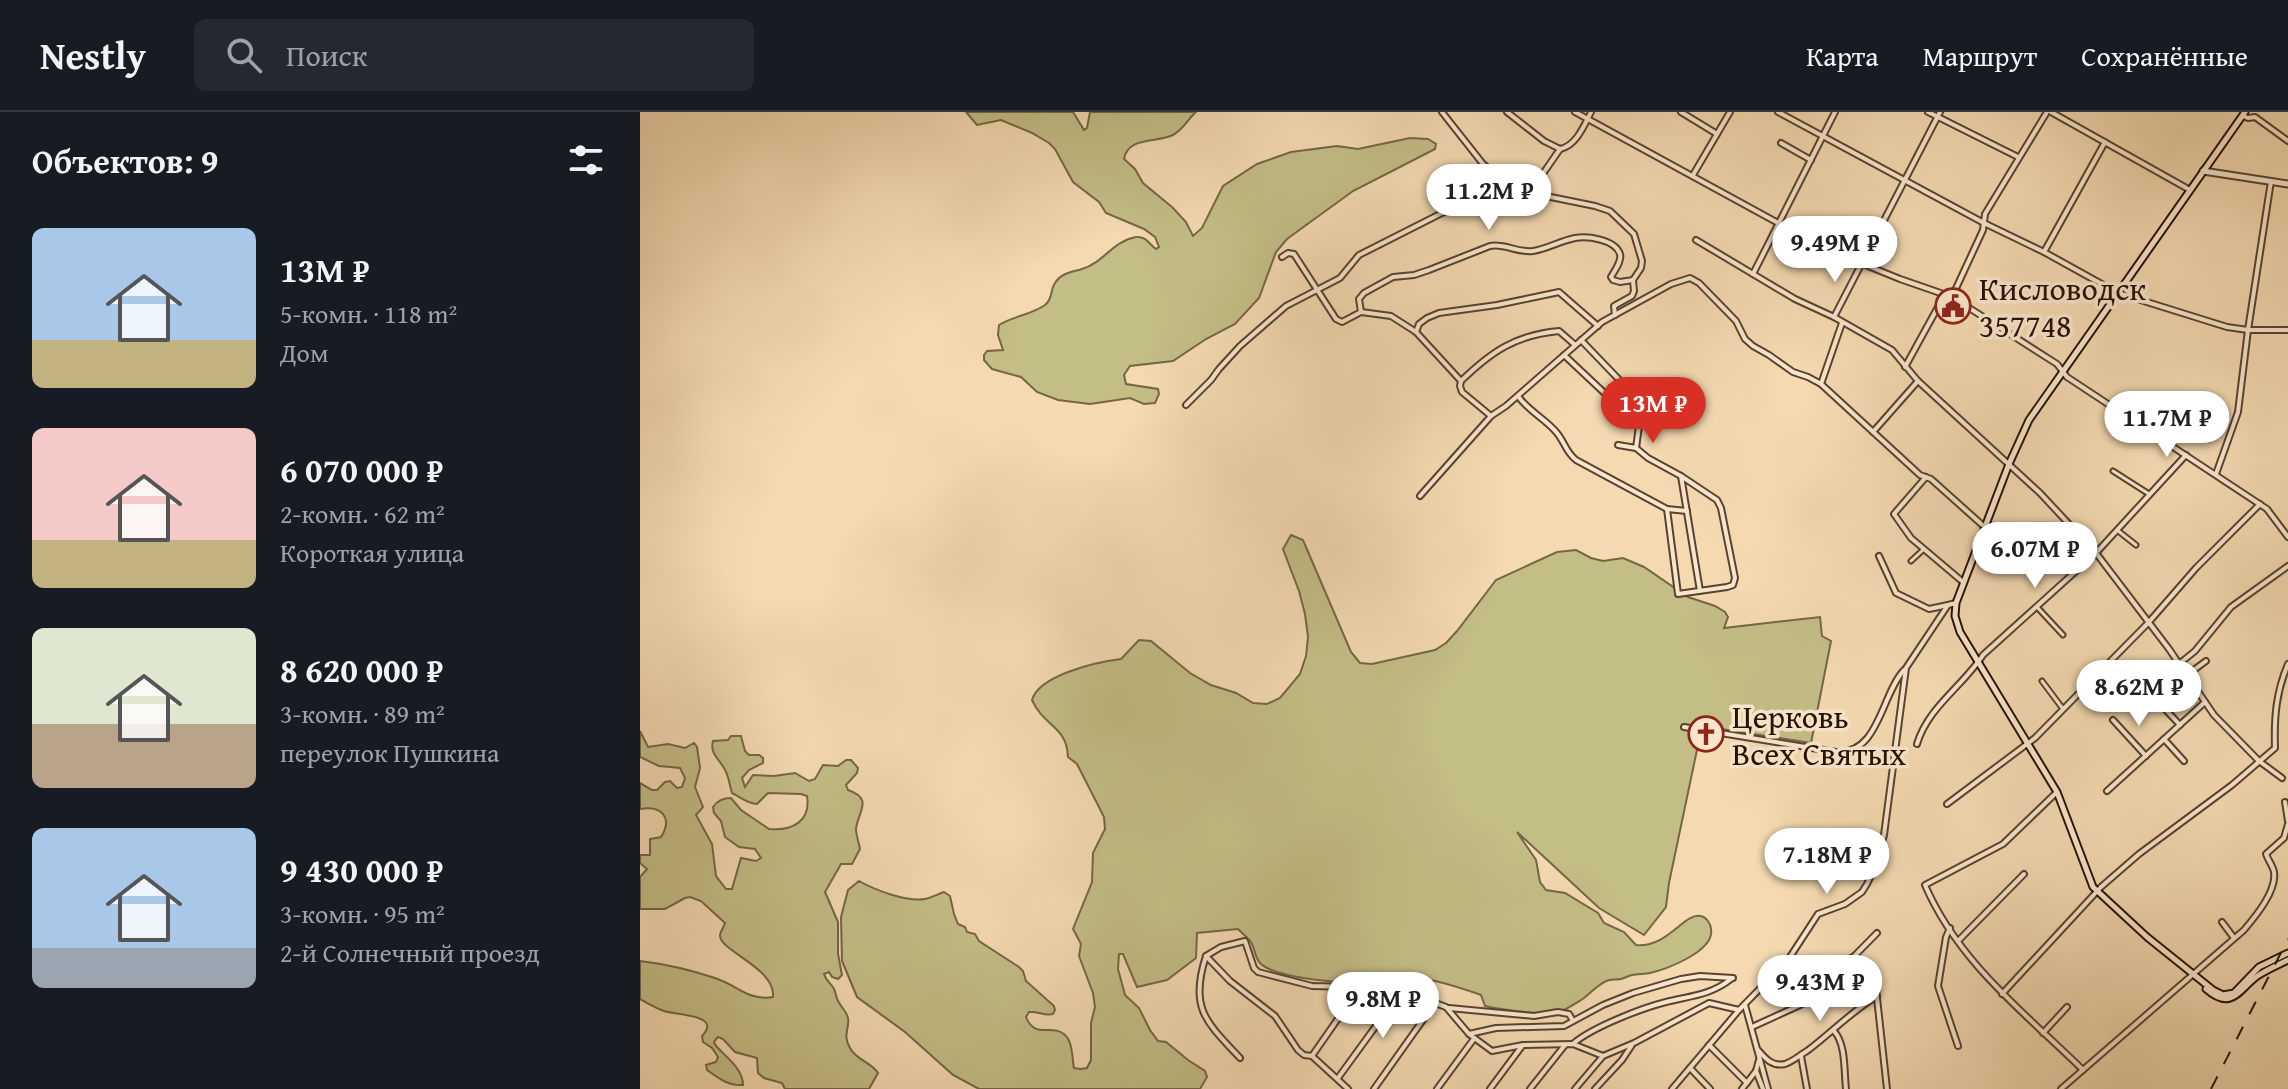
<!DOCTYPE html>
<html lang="ru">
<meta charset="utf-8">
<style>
:root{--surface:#171b24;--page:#242831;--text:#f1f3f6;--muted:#9ea1a6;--line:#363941;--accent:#d93025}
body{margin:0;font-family:"Gentium Book Plus",serif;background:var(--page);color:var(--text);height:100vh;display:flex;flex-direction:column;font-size:30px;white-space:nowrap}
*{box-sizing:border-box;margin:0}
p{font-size:26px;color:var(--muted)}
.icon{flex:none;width:44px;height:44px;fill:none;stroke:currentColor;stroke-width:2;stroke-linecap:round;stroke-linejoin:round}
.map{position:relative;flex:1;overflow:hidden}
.side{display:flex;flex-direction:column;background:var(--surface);width:640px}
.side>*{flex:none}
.price{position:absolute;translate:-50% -68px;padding:0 18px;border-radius:28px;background:#fff;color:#222;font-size:26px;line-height:52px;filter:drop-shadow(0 2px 4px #0008)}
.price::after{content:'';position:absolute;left:50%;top:48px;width:24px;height:18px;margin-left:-12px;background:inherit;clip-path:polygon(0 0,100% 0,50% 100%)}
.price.active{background:var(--accent);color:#fff}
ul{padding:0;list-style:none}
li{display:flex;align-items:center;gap:24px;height:200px;padding:0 32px}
li span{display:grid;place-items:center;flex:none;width:224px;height:160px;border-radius:12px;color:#555}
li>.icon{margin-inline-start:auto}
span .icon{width:96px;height:96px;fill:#fffc;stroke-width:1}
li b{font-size:34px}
h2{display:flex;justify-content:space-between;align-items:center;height:96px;padding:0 32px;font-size:34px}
header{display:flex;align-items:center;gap:48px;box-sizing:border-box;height:112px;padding:0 40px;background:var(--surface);border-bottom:2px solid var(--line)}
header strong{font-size:38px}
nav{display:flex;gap:44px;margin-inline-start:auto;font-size:28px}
.search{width:560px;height:72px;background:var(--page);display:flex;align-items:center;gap:20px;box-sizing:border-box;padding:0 28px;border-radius:12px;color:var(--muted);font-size:30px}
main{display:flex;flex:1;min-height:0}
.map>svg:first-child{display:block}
</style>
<header>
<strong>Nestly</strong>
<div class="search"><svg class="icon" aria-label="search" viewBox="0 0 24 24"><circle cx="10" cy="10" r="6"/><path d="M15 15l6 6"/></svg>Поиск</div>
<nav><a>Карта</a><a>Маршрут</a><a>Сохранённые</a></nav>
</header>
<main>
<section class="side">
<h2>Объектов: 9<svg class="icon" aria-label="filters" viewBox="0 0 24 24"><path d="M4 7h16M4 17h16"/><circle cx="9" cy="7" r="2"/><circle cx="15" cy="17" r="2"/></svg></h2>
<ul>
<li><span style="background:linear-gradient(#a9c7e8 70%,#c2b280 0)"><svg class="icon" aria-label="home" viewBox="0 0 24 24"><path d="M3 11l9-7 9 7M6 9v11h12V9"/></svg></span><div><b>13M ₽</b><p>5-комн. · 118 m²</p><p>Дом</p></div></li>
<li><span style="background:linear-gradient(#f6c9c9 70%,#c2b280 0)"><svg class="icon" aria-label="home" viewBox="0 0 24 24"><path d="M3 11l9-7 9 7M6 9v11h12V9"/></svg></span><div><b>6 070 000 ₽</b><p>2-комн. · 62 m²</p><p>Короткая улица</p></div></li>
<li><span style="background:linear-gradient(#dfe7d0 60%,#b9a48a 0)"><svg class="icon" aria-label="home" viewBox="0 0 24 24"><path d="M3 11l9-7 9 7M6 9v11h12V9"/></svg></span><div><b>8 620 000 ₽</b><p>3-комн. · 89 m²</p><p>переулок Пушкина</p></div></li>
<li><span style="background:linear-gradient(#a9c7e8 75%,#9aa5b1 0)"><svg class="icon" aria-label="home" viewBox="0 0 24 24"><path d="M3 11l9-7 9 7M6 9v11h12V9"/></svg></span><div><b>9 430 000 ₽</b><p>3-комн. · 95 m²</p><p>2-й Солнечный проезд</p></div></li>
</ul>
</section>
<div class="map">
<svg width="1648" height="977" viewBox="0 0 1648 977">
<rect width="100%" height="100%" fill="#f4d9b1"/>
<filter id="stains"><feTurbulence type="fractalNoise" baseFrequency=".0025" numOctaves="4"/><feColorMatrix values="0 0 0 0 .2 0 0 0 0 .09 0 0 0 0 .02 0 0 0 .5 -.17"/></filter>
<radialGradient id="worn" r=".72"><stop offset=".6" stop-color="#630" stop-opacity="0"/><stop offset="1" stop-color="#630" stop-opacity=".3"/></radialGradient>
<!-- green -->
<g fill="#c3bd86" stroke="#756646" stroke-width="2">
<path d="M326,0H433L444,18L447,16L450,0H556C547,8 544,17 533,23C517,31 488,24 484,47L495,57L503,71L532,95L546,110L553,124L562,116L583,74L617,52L651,40L697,34L718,37L770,26L788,27L796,32L795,37L713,79L647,127L636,140L619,186L595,212L566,227L533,249L490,254L484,263L486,272L518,277L519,282L515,291L504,292L490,286L450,292L418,288L397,280L381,265L352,257L344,248V243L347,239L363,238L358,223L359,213C373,204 391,203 405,193C413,187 410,178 415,171C421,161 432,160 442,157C463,151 473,129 496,125C506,124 509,132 516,137L519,135L515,125L504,117L466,101L459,90L433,70L415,37L409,31L392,21L361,8L337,13Z"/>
<path d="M1542,291L1580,311L1569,330L1532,309Z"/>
<path d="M651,423L663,428L711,540L720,551L732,552L795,538L806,531L817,519L856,468L917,440L936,438L951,446L963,449L983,446L1004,455L1048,485L1075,494L1085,500L1088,505L1084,516L1180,505L1182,524L1191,529L1171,631L1062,614L1029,771L1026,795L1004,823L959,796L877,720L896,748L900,770L906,778L925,781L958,801L964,811L984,820L996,833C1028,836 1044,800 1061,804C1066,805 1071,812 1071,817C1075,839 1027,857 1010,861C1005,862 998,862 992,863C988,864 985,866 981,867C977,868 972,867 969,868C959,871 952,880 944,886C936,891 926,898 917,901C908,904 857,897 845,894L841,883C819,875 786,864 762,865C752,866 741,870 731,871C708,872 638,867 621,852C615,847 615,837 611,830C607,825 602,821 598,817L557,821L556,846L527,868L497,875L483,842H479L478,857L485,883L499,896L510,918L518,929L526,930L548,948L565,959L567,965L560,977H339L313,963L265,920L217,885L202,849L201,805L208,778L219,769C235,778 266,790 285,787C291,786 298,782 304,780L310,784L314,802L318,812L325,815L327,820L335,822L339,829L379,855L383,859L386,869L414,894L415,898L413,902C404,904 398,899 389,900L386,905C395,928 413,911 425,923C433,930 432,947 434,956L441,957L447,956L451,948V911L455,895L453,881L439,844L441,832L433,817L452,770L453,741L465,717L464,705L437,652L428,645C427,614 404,615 392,588C399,563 457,550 481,547L499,528L511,529L550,561L571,573L596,581L613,591L627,592L640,586L660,562L666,544L668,525L665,502L659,479L643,437Z"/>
<path d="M0,619L8,635L28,632L45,636L54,631L57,635L60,656L55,675L63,695L56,703L72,732L76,764L86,777H92L101,746L116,749L121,746L115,737L99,735L85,725L81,709L74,701L73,695C77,689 84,686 91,686L101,698L129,717C153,719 171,709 167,684L161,682L128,681L117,692C108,692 100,685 92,681C90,675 89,666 86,660C81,648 69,642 73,629L88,628L91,624H101L105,639L109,643H119L123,646V651L109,658L102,666L105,675L113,663L134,664L155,661L169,669L175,667L183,653L198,654L206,648H211L218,656L217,661L206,673L208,678C234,687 218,699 216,717C216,723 219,731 220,737L212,752H201L185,780L198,810V842L202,863L198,867L192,865L189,860L184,862C186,869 191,871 194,877C196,881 196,885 198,889C201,895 207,900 208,906C210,916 202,923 210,936C216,948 231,950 238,961L229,977H145L142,971L124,966L118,961L117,946L95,940L83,927L78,925L74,930L76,934C87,946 103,957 103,973C88,974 78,966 67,958L66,953L76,950L78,945L72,936L63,930L62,924C83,902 34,903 24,899C16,896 7,891 0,887V849C25,852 51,858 75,866C99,874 108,889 133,885C136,856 79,839 80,823C80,821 84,814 85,811L61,789L50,785L45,786L25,797H0V765L7,757L0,751V743H10V727L21,725C33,706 22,693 0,697V671L12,678H17L25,670L30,669L37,676L42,675L45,666L40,656L19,654L0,645Z"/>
</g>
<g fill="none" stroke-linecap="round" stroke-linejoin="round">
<defs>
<g id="pedestrian">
<path d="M1473,359L1509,382"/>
<path d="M1477,418L1496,433"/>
<path d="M1271,449L1284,437"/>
<path d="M1397,495L1423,523"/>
<path d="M1402,569L1423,597"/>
</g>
<g id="minor">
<path d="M802,0L843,52C860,68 878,70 900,66L920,37"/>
<path d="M867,0L904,29L920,37"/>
<path d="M935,0L1140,112L1201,143L1260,167L1312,185L1417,252L1427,265L1627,397L1648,425"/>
<path d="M1041,0L1077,22"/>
<path d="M1138,0L1344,111L1404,140L1478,181L1587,215L1608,218H1648"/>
<path d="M1288,0L1378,45"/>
<path d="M1411,0L1550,78"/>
<path d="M1603,4L1608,6L1615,5L1648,29"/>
<path d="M1141,31L1171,48"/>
<path d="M920,37C936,34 944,14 951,0"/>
<path d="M1053,63L1090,0"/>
<path d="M1056,128L1155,187L1194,205L1252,238L1278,269L1400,381L1456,441L1529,537L1574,603L1619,649L1642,666"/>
<path d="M1404,140L1465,30"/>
<path d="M642,145L648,141L654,142L696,207L702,210L721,200L719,187L724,181L753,165L774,163L789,158L850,134C865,131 877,141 893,139C907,137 920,129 935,126C947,124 975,127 980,142C982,149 975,158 971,165L973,168L980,170L993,168"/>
<path d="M1113,162L1195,0"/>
<path d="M1312,185L1343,118L1345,102L1407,0"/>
<path d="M721,200L751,204L776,220L821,269L820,274L822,280L851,304"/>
<path d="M1194,205L1300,0"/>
<path d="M776,220L779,212L787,206L799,201L857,193L919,180L958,214"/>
<path d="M941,228L988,277L992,285L999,314L996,336"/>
<path d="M924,243L973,289"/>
<path d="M1265,255L1304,184"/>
<path d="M821,269C852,239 876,223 919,219L934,232"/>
<path d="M1181,272L1202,211"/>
<path d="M878,284C888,299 906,307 917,321C925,331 926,340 936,348L1027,397L1047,399"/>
<path d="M546,293L571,268L579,257L600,234L646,194L700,166L719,143L802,101L840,87L877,81H891L955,94L970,99L994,122L1002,149L1001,156L993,168L994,179L992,184L974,194L975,203"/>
<path d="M1233,320L1278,269"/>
<path d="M978,333L996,336L1008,346L1041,364"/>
<path d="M1576,362L1598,300L1608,218L1631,69"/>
<path d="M1286,365L1254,402L1271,426L1323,470"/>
<path d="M780,384L851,304L866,294L962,210L1031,172L1050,166L1059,171L1096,209L1105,227L1113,234L1129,243L1153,260L1168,265L1181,272L1280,363L1291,367L1377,444"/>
<path d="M1027,397L1038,482L1087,475L1093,473L1095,466L1081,396L1077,388L1041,364L1060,479"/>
<path d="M1239,444L1256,481L1289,497L1308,493"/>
<path d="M1539,552L1555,539L1591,495L1648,454"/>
<path d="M1547,563L1566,549"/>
<path d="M1508,579L1540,613"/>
<path d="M1473,608L1506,644"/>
<path d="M1044,615L1196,640C1239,643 1241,583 1264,558"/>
<path d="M1524,627L1544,649"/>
<path d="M1277,632C1288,595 1323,574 1343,543L1456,441L1546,343"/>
<path d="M1467,679L1565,590"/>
<path d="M1417,680L1363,732L1285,773C1318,850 1385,901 1443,958"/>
<path d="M1645,690L1648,709"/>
<path d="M1307,692L1395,626L1509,510L1556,456L1620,392"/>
<path d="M1582,810L1594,826"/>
<path d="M1310,816L1306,825L1298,874L1318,934"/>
<path d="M1319,828L1384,762"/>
<path d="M566,844L590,869L635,904L658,938L664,943L672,944L708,977"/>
<path d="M1211,846L1232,869L1236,877L1247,977"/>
<path d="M1362,882L1461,775L1499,742L1592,673L1635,636C1634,606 1636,580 1648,552"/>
<path d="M1105,893L1128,977"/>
<path d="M809,896L894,904L918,900L929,902L933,909"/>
<path d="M1112,915L1171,888L1237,821"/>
<path d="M1194,919C1206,932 1204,959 1206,977"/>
<path d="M1403,921L1427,895"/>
<path d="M829,922L856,916L924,914L963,893L993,881L1041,867L1060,864L1093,866"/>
<path d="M934,931C953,915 1002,896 1026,890C1050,884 1071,883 1091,867"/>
<path d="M1069,933L1107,971"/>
<path d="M1118,938C1125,946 1132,955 1145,952C1152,950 1160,943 1167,939C1191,921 1212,899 1237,884"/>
<path d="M672,944L720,875"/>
<path d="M1161,944L1167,977"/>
<path d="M600,946C566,910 549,896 566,844L581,835L605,829L614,856L618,860L672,874L713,875L742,872L771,876L795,891L806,895L829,922L852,939L883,933L933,932L963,944L994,931L1069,891L1099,898"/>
<path d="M1050,956L1070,977"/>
<path d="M1116,959L1123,977"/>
<path d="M698,966L765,874"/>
<path d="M734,977L795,891"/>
<path d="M797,977L833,928"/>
<path d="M850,977L882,934"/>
<path d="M890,977L925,933"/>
<path d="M935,977L963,944"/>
<path d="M955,977L982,948L992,933"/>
<path d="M1032,977L1099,898L1148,848L1178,802L1205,792L1222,780L1227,772L1234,757L1244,723L1266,556L1308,493L1316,491"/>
<path d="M1102,977L1116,959L1119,948"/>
<path d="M1421,977L1604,818C1615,805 1637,779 1634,760C1633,754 1628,748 1626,742L1644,726L1648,712"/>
</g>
<path id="tertiary" d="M1563,59L1648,72"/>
<g id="secondary">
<path d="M1605,0L1389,308L1369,352L1316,491L1315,504L1320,520L1417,680L1453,775L1507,825L1573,878L1583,883L1594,881L1619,855L1648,841"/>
<path d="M1566,877C1593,901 1600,875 1619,863C1628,857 1638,853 1648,848"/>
</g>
</defs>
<!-- pedestrian casing -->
<use href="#pedestrian" stroke="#5a4230" stroke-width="7"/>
<!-- minor casing -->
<use href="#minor" stroke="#5a4230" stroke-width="8"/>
<!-- tertiary casing -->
<use href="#tertiary" stroke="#5a4230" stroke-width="9"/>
<!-- secondary casing -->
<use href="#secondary" stroke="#270f05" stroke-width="9"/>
<!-- pedestrian -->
<use href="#pedestrian" stroke="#f8e6cc" stroke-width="3"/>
<!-- minor -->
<use href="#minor" stroke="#f8e6cc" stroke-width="4"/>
<!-- tertiary -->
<use href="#tertiary" stroke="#f8e6cc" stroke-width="5"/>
<!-- secondary -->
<use href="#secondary" stroke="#f8e6cc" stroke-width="5"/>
<!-- rail -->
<path stroke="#270f05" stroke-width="2" stroke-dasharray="14 14" stroke-linecap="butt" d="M1571,977L1648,827"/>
</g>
<!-- icons -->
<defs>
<symbol id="civic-ring" viewBox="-11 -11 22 22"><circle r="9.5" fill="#f8e6cc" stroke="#8f2418" stroke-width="1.5"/><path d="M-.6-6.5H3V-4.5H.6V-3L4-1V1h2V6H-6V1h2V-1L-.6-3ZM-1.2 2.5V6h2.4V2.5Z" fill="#8f2418"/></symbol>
<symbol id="church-ring" viewBox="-11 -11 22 22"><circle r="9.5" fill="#f8e6cc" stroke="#8f2418" stroke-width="1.5"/><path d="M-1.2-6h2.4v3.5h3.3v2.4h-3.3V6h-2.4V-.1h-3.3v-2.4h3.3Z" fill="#8f2418"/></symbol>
</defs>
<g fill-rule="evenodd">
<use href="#civic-ring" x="1293" y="174" width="40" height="40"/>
<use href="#church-ring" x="1046" y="602" width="40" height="40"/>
</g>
<g text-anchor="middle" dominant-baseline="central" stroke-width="7" stroke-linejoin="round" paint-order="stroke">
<!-- poi labels -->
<g font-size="32" fill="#270f05" stroke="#f8e6cc" text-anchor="start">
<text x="1339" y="176">Кисловодск<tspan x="1339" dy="37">357748</tspan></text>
<text x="1092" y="604">Церковь<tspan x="1092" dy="37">Всех Святых</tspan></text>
</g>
</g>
<rect width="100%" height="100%" filter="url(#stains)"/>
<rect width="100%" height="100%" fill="url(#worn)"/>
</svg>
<b class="price" style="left:849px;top:120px">11.2M ₽</b>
<b class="price" style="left:1195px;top:172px">9.49M ₽</b>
<b class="price active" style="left:1013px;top:333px">13M ₽</b>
<b class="price" style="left:1527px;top:347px">11.7M ₽</b>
<b class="price" style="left:1395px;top:478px">6.07M ₽</b>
<b class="price" style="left:1499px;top:616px">8.62M ₽</b>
<b class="price" style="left:1187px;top:784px">7.18M ₽</b>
<b class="price" style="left:1180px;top:911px">9.43M ₽</b>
<b class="price" style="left:743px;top:928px">9.8M ₽</b>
</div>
</main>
